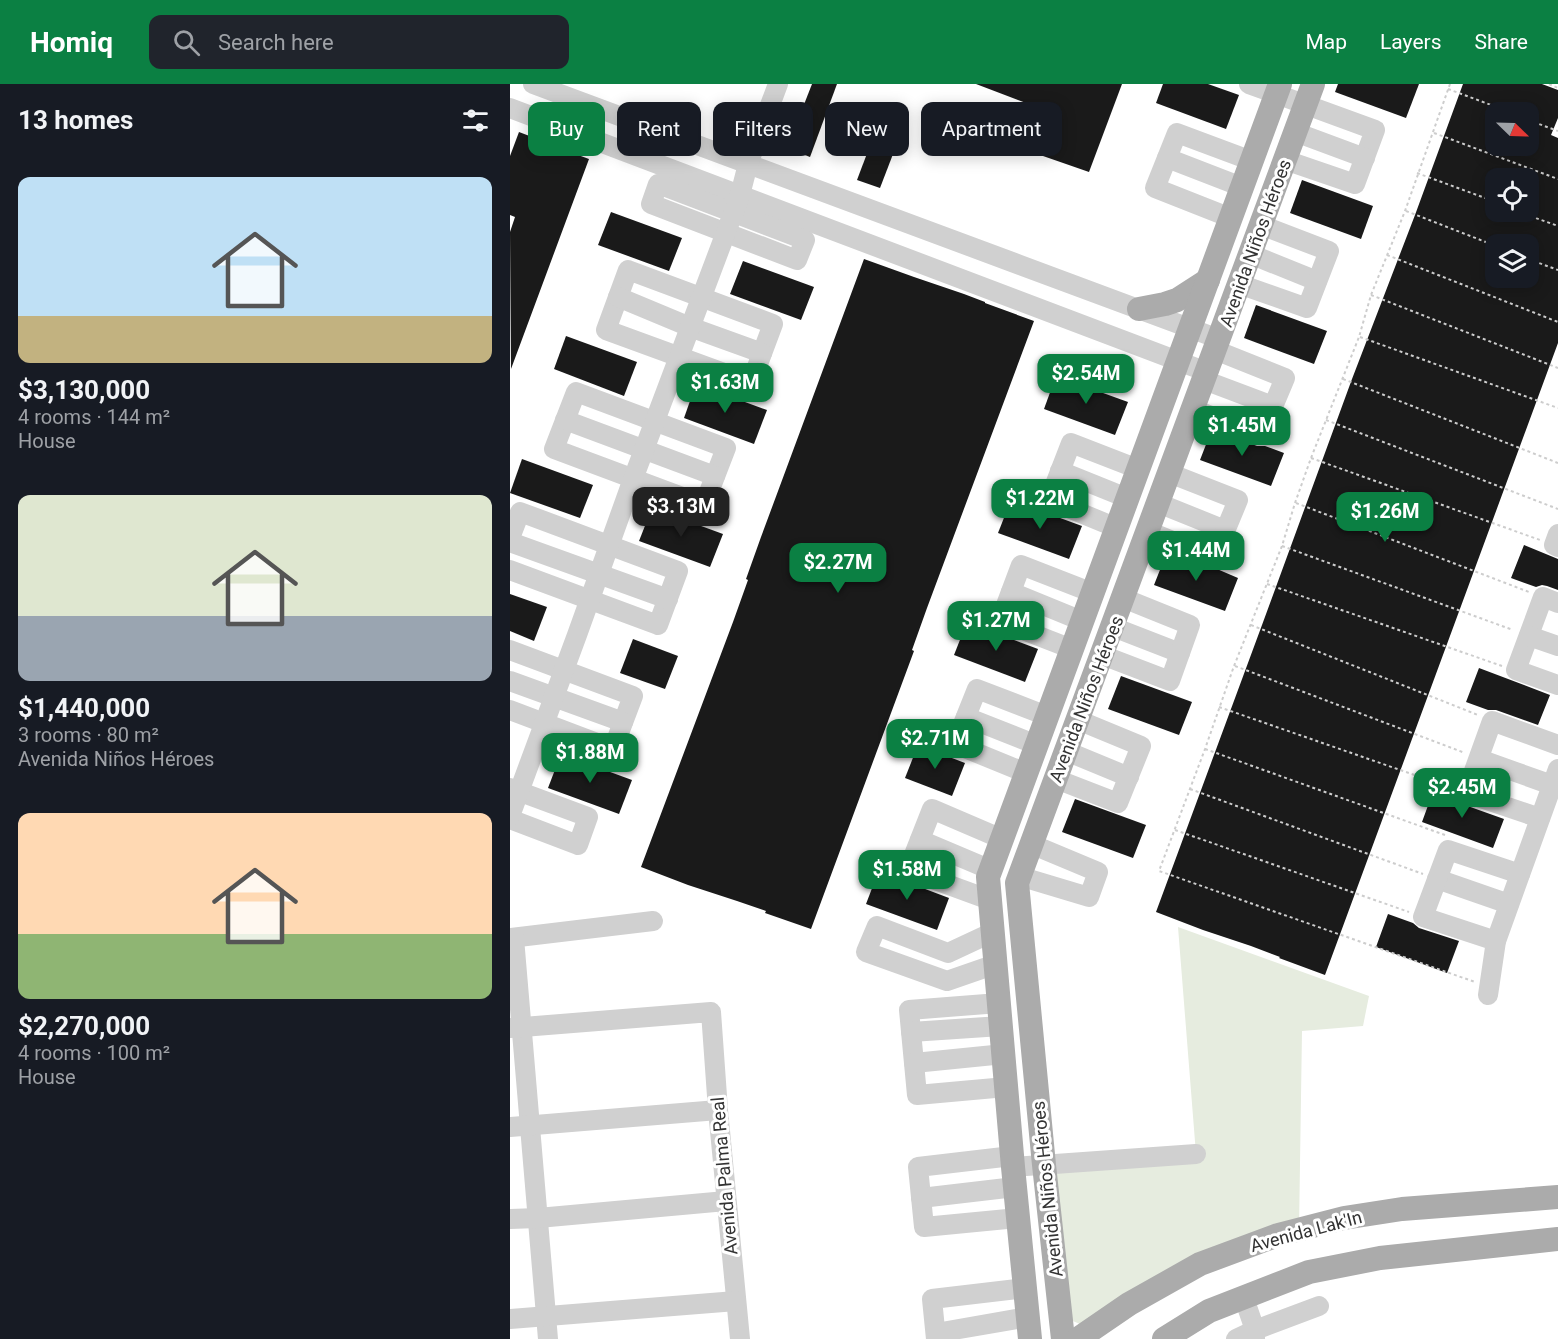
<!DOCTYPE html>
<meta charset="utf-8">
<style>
:root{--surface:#171b24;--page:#20242c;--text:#f1f3f6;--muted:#9ea1a6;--accent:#0b8043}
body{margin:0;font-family:Roboto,sans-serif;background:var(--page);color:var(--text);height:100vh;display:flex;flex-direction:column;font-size:22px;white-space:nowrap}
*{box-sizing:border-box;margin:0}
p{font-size:20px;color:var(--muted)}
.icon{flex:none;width:33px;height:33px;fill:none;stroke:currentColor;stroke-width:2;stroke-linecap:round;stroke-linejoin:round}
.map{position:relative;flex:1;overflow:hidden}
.panel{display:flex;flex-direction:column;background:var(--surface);width:510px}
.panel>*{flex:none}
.hud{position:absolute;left:18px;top:18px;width:570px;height:54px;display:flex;gap:12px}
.needle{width:39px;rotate:113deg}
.tools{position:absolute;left:975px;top:18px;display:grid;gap:12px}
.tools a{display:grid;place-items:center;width:54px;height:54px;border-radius:12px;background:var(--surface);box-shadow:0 3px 15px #0003;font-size:30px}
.price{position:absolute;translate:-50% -51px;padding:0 14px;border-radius:12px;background:var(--accent);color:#fff;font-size:20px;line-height:39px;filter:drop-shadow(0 2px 3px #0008)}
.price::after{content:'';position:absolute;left:50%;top:36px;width:18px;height:14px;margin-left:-9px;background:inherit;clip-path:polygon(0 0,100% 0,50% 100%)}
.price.current{background:#222;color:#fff}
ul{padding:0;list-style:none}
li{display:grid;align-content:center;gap:12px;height:318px;padding:0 18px}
li span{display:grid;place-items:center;height:186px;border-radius:12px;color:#555}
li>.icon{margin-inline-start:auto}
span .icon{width:108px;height:108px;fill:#fffc;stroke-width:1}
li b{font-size:26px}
h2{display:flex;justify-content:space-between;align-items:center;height:72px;padding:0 18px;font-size:26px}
.chip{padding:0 21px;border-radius:12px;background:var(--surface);box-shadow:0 3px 15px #0003;font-size:21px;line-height:54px}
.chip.current{background:var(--accent);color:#fff}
header{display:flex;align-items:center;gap:36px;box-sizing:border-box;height:84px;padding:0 30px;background:var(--accent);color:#fff}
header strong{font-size:28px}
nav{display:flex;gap:33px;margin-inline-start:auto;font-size:21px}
.search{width:420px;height:54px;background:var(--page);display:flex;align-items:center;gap:15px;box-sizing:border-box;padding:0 21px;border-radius:12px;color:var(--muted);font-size:22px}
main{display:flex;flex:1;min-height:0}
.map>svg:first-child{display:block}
</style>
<header>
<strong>Homiq</strong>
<div class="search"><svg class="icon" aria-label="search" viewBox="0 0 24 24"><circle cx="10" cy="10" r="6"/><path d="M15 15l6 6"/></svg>Search here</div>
<nav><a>Map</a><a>Layers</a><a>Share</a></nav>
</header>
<main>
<section class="panel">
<h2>13 homes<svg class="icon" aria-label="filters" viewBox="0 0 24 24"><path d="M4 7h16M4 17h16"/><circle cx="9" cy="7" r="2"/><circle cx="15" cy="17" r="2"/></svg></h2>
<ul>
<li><span style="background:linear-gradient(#bfe0f5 75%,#c2b280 0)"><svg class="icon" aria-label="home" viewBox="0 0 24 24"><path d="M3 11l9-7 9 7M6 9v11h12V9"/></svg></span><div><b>$3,130,000</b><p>4 rooms · 144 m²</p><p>House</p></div></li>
<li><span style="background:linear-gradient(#dfe7d0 65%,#9aa5b1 0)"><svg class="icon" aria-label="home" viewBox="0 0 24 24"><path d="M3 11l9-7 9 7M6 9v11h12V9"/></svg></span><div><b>$1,440,000</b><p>3 rooms · 80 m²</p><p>Avenida Niños Héroes</p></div></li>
<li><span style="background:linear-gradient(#ffd9b3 65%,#8fb573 0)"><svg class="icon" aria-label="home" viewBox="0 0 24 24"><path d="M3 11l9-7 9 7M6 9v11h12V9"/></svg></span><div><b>$2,270,000</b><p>4 rooms · 100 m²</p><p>House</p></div></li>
</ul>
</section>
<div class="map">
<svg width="1048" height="1255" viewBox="0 0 1048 1255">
<rect width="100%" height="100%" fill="#fff"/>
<!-- green -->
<path fill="#e6ecdf" d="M668,843L859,912L853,942L792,947L789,1146L570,1240L558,1235L534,1081L686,1070Z"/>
<!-- building -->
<g fill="#1a1a1a" fill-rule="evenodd">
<path d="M302,0H327L300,73L277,64Z"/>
<path d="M466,0H612L579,88L533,72V70L509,61L524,22Z"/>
<path d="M653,0H698L729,11L716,45L646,19Z"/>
<path d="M828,0H909L896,34L825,8Z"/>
<path d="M953,0H1032L1048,6V34L1041,51L1048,54V259L815,891L769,874L770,873L741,862L693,846L646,828L752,541L842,295L905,131ZM986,22L1001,28H1018V34L1024,36L1018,50V62H986ZM986,94H1018V134L1002,128H986ZM986,160H1018V194H986Z"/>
<path d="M370,35L393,44L370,104L347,96Z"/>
<path d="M9,48L30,56V57L79,75L1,285L0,148L5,133L0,131V72Z"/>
<path d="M792,96L863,122L851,155L780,129Z"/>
<path d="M101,128L172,154L159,187L88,161Z"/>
<path d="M354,175L404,193L454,210L475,218V219L524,237L417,524L402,566L404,567L301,845L255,829L256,827L227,817L178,801L131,783L223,538L238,496L236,495L251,453Z"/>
<path d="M233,177L304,203L291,236L220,210Z"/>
<path d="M746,221L817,247L804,280L734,254Z"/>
<path d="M56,252L127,278L114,312L44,285Z"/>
<path d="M546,292L618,318L605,351L534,325Z"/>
<path d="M186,300L257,326L244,360L174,334Z"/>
<path d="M702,345L747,362H755L774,369L761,402L690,376Z"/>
<path d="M12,375L83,401L70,434L0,409Z"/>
<path d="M501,416L572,442L559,475L488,449Z"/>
<path d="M142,424L213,450L200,483L129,457Z"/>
<path d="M1014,461L1048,475V506L1037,502L1032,501L1026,503L1001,494Z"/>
<path d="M657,468L699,485H707L728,494L715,527L644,501Z"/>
<path d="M0,510L37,523L24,557L0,547Z"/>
<path d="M457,538L528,565L515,598L444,571Z"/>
<path d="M123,555L168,572L155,605L110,589Z"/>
<path d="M969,584L1040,611L1028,641L986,626H978L956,618Z"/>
<path d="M611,592L682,618L669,651L598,625Z"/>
<path d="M408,661L455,679L442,712L395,694Z"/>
<path d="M51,670L122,696L109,730L38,704Z"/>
<path d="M924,705L945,712L947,717L952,720L994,735L983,764L912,738Z"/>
<path d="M565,715L636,741L623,774L552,748Z"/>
<path d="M369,786L389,794L394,797L439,814L427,846L356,820Z"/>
<path d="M878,830L903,839L909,844L949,857L937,889L866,863Z"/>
</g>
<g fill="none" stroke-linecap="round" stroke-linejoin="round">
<!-- path -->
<g stroke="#cdcdcd" stroke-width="2" stroke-dasharray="3 3" stroke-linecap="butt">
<path d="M940,0L895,127L861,211L849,253L801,374L785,419L772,462L724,582L695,665L649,787L965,898"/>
<path d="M1039,0L1048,4"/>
<path d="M938,5L1000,28"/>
<path d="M1018,36L1048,47"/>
<path d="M924,49L1048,95"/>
<path d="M907,89L986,118"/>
<path d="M896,127L986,162"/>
<path d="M1009,128L1048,142"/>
<path d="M877,171L1048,238"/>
<path d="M1018,175L1048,186"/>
<path d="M861,211L1048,284"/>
<path d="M850,253L1048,324"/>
<path d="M833,295L1048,379"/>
<path d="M816,336L1048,425"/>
<path d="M801,374L1030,456"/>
<path d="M786,419L1019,508"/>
<path d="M772,462L1003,546"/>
<path d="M757,500L992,582"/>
<path d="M741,541L968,631"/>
<path d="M725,582L955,669"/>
<path d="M709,623L942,704"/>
<path d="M695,665L935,751"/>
<path d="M680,705L913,790"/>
<path d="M665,746L899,828"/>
</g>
<!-- minor -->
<g stroke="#d0d0d0" stroke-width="20">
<path d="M23,0L709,255"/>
<path d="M739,0L865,46L845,100L775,76"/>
<path d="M0,24L697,288"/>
<path d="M785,48L855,74"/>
<path d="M657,74L732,103"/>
<path d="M148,100L295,156L287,176L141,120Z"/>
<path d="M721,134L645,104L667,49L742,77"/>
<path d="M740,170L807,197"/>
<path d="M118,186L263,240L241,299L96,246Z"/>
<path d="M729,200L797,224L819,167L751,141"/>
<path d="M108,213L180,243L252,269"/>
<path d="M694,296L763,322"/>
<path d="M66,308L216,364L194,421L44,365Z"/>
<path d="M683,325L751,351L775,294L705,266"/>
<path d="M55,336L205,392"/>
<path d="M550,387L617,414"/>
<path d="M648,419L715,446"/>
<path d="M607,444L539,416L561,359L628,385"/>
<path d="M638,447L704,474L728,416L659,389"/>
<path d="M1048,450L1044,461L1048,463"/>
<path d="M0,454L10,428L168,487L148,541L0,486"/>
<path d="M0,458L158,515"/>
<path d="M501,508L572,537"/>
<path d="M1048,519L1033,513L1006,586L1048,601"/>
<path d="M603,543L670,569"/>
<path d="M1019,552L1048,562"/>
<path d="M562,565L490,537L511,481L583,509"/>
<path d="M0,566L123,612L103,665L0,626"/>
<path d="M592,571L660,597L680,541L613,514"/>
<path d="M0,597L113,638"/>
<path d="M456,633L527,661"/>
<path d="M556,667L619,693"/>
<path d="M969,675L1042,701"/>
<path d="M516,689L445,660L467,605L537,632"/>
<path d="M546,695L608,719L631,662L568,636"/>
<path d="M0,704L78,733L68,761L0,735"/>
<path d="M0,732L67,551L123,395L230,111L238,80L268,0"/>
<path d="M1030,734L956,709L982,637L1048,661"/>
<path d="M410,756L481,786"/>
<path d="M509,792L579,813L588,788L521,760"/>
<path d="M927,795L999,820"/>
<path d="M480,816L398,786L422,725L492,755"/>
<path d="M483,848L438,869L367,842L356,868L437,897L486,880"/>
<path d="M0,854L143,837"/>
<path d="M4,854L38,1255"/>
<path d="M986,857L913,833L938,766L1010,790"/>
<path d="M978,911L986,857L1048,685"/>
<path d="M489,919L399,926L407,1011L496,1003"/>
<path d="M0,944L201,928L208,1026L230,1255"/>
<path d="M401,948L491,942"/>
<path d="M404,979L494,970"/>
<path d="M0,1043L208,1026"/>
<path d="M502,1072L408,1083L414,1143L508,1134"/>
<path d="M503,1083L686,1070"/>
<path d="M411,1114L505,1103"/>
<path d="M0,1135L28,1134L216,1117"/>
<path d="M734,1214L745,1246V1255"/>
<path d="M0,1235L226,1217"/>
<path d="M426,1249L518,1233"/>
<path d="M426,1255L422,1215L515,1204"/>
<path d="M726,1255L745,1246L809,1222"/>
</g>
<!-- major -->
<g stroke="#ababab" stroke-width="24">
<path d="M629,225L655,220L667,216L698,196"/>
<path d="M520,1255L503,1083L478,793L770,0"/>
<path d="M553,1255L534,1081L507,799L803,0"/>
<path d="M568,1255L619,1220L690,1180L768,1151L834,1134L892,1125L1048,1113"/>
<path d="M654,1255L699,1227L799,1188L870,1174L1048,1155"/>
</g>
</g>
<g text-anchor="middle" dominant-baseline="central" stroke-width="6" stroke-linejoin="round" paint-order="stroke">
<!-- street labels -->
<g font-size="18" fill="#333" stroke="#fff">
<text transform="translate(745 159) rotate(-70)">Avenida Niños Héroes</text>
<text transform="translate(576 615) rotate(-69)">Avenida Niños Héroes</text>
<text transform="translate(214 1092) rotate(-95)">Avenida Palma Real</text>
<text transform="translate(537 1105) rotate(-96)">Avenida Niños Héroes</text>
<text transform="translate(796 1147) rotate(-15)">Avenida Lak'In</text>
</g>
</g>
</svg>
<div class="tools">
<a><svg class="needle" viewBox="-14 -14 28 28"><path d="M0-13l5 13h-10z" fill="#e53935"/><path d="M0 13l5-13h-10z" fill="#9ea1a6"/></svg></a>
<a><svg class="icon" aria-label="locate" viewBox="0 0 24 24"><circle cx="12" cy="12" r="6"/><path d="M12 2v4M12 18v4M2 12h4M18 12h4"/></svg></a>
<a><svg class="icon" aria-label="layers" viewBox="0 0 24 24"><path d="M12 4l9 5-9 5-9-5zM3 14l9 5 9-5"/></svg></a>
</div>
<b class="price" style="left:576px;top:321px">$2.54M</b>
<b class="price" style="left:215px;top:330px">$1.63M</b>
<b class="price" style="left:732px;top:373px">$1.45M</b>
<b class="price" style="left:530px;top:446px">$1.22M</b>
<b class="price current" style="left:171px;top:454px">$3.13M</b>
<b class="price" style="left:875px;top:459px">$1.26M</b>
<b class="price" style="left:686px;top:498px">$1.44M</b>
<b class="price" style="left:328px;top:510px">$2.27M</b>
<b class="price" style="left:486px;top:568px">$1.27M</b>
<b class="price" style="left:425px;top:686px">$2.71M</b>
<b class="price" style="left:80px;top:700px">$1.88M</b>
<b class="price" style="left:952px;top:735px">$2.45M</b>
<b class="price" style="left:397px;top:817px">$1.58M</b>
<div class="hud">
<a class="chip current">Buy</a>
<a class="chip">Rent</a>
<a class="chip">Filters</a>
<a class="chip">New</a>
<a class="chip">Apartment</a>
</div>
</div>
</main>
